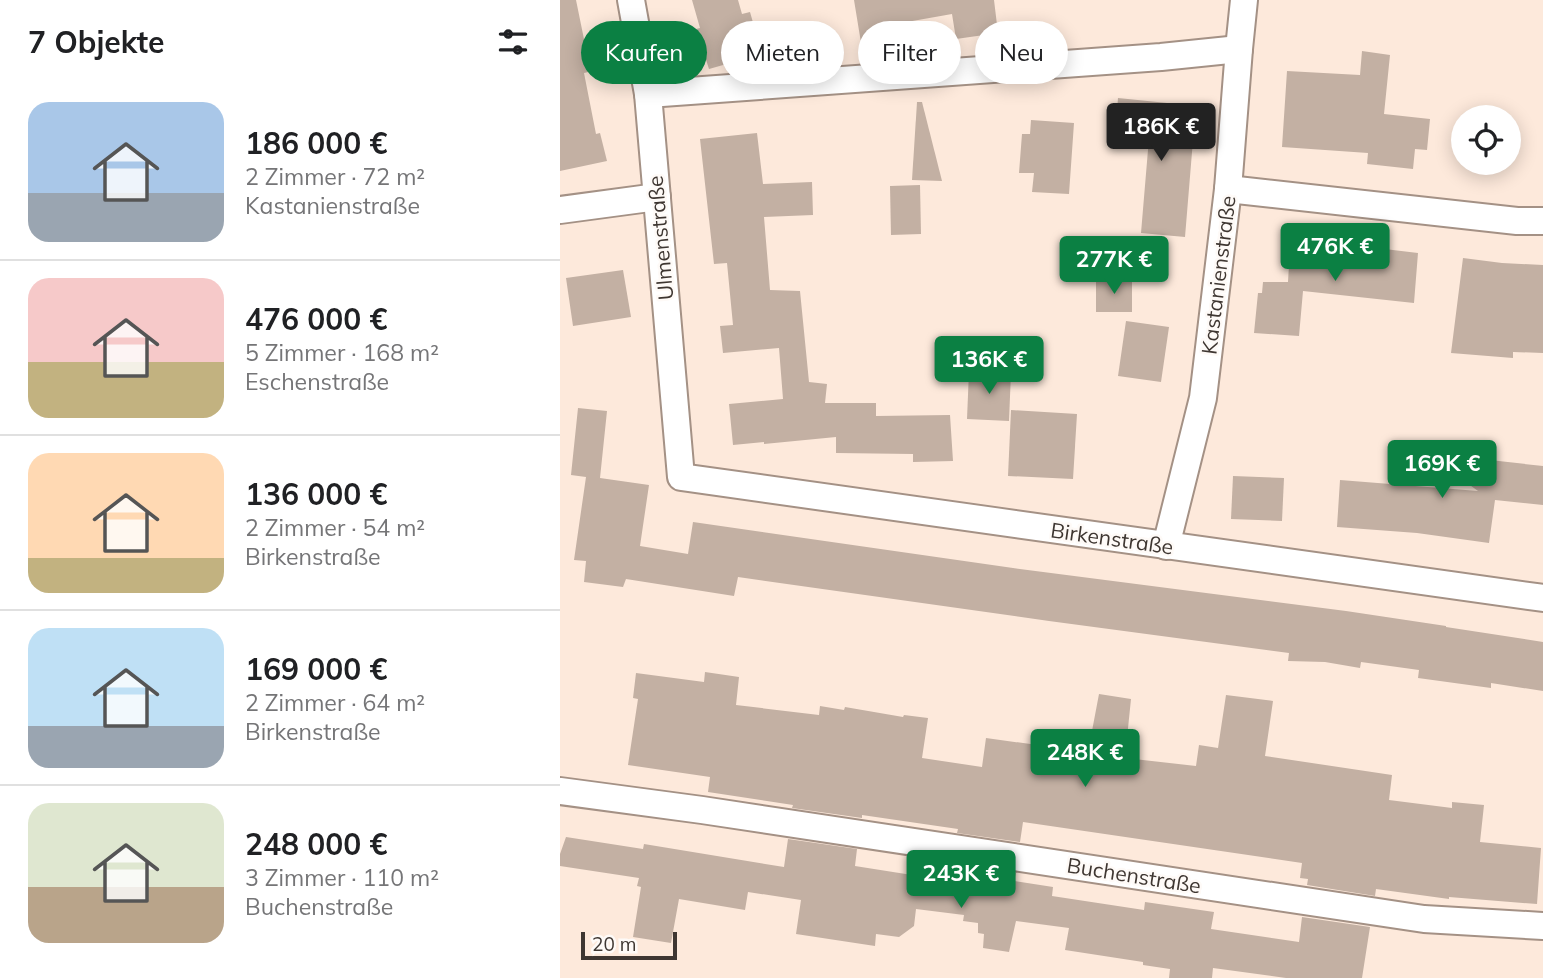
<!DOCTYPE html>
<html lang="de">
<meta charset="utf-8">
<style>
:root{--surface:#fff;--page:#f6f6f6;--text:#202124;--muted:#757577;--line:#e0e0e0;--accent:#0b8043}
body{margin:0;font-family:Mulish,sans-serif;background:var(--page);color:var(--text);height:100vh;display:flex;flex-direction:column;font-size:26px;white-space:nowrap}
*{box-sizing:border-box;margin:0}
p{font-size:23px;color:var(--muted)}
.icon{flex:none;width:38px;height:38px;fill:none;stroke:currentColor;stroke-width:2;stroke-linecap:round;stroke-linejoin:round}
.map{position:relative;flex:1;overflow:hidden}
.side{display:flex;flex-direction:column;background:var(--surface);width:560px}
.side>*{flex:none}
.hud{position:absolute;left:21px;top:21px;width:665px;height:63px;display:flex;gap:14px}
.tools{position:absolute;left:891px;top:105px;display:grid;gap:14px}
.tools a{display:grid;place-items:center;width:70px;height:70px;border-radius:50%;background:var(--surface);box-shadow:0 4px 18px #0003;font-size:35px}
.scale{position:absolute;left:21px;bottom:18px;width:96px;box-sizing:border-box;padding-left:7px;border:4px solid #3e3631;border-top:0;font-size:19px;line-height:24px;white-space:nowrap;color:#3e3631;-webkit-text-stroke:5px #fefaf7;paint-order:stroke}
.price{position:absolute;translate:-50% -60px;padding:0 16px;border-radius:7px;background:var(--accent);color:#fff;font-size:23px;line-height:46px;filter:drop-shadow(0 2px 4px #0008)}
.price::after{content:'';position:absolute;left:50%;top:42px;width:21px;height:16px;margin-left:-10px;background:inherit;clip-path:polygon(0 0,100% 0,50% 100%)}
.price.active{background:#222;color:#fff}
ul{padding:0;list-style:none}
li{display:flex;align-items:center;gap:21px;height:175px;padding:0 28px}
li+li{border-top:2px solid var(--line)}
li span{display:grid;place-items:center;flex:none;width:196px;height:140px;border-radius:21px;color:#555}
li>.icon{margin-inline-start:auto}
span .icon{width:84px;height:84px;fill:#fffc;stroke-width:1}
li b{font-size:30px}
h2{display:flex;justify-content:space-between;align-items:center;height:84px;padding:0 28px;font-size:30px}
.tag{padding:0 24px;border-radius:32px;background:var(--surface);box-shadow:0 4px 18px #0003;font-size:24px;line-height:63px}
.tag.active{background:var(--accent);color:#fff}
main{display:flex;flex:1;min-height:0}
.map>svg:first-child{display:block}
</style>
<main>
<section class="side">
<h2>7 Objekte<svg class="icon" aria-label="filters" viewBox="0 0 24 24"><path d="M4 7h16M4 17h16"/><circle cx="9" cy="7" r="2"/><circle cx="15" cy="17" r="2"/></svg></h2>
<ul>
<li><span style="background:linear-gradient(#a9c7e8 65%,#9aa5b1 0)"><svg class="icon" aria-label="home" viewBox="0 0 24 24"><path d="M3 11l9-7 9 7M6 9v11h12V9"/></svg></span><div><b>186 000 €</b><p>2 Zimmer · 72 m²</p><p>Kastanienstraße</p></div></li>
<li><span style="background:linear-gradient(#f6c9c9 60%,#c2b280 0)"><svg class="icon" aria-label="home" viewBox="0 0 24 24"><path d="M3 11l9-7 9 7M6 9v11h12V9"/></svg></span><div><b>476 000 €</b><p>5 Zimmer · 168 m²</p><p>Eschenstraße</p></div></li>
<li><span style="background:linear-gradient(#ffd9b3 75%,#c2b280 0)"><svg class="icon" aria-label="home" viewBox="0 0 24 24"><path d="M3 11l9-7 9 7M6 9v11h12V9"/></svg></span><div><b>136 000 €</b><p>2 Zimmer · 54 m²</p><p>Birkenstraße</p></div></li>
<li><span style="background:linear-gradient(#bfe0f5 70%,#9aa5b1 0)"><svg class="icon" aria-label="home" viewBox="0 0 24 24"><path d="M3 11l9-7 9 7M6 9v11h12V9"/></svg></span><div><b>169 000 €</b><p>2 Zimmer · 64 m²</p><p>Birkenstraße</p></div></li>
<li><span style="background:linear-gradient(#dfe7d0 60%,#b9a48a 0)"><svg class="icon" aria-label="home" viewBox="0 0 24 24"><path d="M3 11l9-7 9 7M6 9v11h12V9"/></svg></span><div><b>248 000 €</b><p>3 Zimmer · 110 m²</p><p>Buchenstraße</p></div></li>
</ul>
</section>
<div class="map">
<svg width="983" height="978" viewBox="0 0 983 978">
<rect width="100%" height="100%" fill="#fde9db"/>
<!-- building -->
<g fill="#c3b0a3">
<path d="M0,0H16L26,49H29L33,71L24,73L36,134L40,133L47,161L0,171Z"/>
<path d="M132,0H178L182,14L190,12L202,54L149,69L136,29L140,28Z"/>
<path d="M294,0H434L438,33L396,39L392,14L341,23L347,47L303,55Z"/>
<path d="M802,51L830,55L824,114L870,119L867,150L855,149L853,169L807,164L808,153L722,147L727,71L800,75Z"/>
<path d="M558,98L617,104L616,126L634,128L625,237L581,233L589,138L555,134Z"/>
<path d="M357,102H362L382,181L352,180Z"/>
<path d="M471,120L514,123L509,194L472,192L474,173H459L462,134H470Z"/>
<path d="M197,133L203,184L252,182L253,215L204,217L210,290L240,291L249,382L267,384L265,403H316V416L390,415L393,461L353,462V454L276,453V437L204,444V442L173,445L169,404L223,399L219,348L163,353L160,326L173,325L167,263L154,264L140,139Z"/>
<path d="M360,185L361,234L331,235L330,186Z"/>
<path d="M791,245L858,253L854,303L743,291L739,336L694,333L698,293H702L703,282H728L730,248L790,253Z"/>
<path d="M903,258L942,263L983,265V353L953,352V358L891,353Z"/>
<path d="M63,270L71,317L13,326L6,278Z"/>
<path d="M536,279L572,280V312H536Z"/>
<path d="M566,321L609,327L601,382L558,376Z"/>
<path d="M409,371L451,372L449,421L407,419Z"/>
<path d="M18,408L47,411L40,478L89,485L80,546L128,554L133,522L453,568L786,611L886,626V627L983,642V691L931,683V688L858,678L859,670L801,662L800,668L765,662L728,661L729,653L489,621L178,577L174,596L66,579L63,587L24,582L26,561L14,560L26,477L11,475Z"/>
<path d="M451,410L517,414L513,479L448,476Z"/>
<path d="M866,453L983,466V505L935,500L929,543L857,533L777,527L780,480L918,491Z"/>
<path d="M673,476L724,478L722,521L671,519Z"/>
<path d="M145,672L179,677L176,705L259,715L260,706L284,710L285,707L343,717L344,715L368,718L362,758L422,767L426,738L528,752L539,694L571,699L567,738L576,739L574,759L636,766L639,745L658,748L666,695L713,701L705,756L832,775L829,800L892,808V802L924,805L920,842L981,848L977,904L889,897V899L816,889L815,896L747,885L748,879L740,878L742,863L463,822L460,842L397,833L398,829L302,815V818L232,808L233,805L148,792L150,777L68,765L78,699L73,698L76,673L144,682Z"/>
<path d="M6,837L83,849L84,844L224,867L228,839L297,849L295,866L390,881L393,864L456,873L454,881L493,887L492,896L584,910L585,902L654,912L651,929L739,942L742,917L810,927L802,978H726L653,968L652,978H609L610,969L583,965V962L505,950L509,928L456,921L449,952L423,948L424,934L418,933V923L403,921L404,915L356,909L354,926L339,937L316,934L315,946L236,934L241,900L188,892L185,910L119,899L111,943L73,937L81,887L77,886L79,878L0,866V854Z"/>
</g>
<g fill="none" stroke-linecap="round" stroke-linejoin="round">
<defs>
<g id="minor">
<path d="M71,0L88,94L121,477L983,598"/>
<path d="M88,94L601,57L679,49"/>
<path d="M668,189L957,221H983"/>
<path d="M0,210L97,197"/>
<path d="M606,546L643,398L668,189L679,49L684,0"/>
<path d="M0,791L142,810L864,919L983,926"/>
</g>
</defs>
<!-- minor casing -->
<use href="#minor" stroke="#a49185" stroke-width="30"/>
<!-- minor -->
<use href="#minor" stroke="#fff" stroke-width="26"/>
</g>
<g text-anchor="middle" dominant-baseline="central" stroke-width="5" stroke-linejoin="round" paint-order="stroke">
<!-- street labels -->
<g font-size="21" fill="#3e3631" stroke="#fefaf7">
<text transform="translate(100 238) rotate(-95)">Ulmenstraße</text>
<text transform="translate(658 275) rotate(-83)">Kastanienstraße</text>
<text transform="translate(552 538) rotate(8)">Birkenstraße</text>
<text transform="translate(574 875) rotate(9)">Buchenstraße</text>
</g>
</g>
</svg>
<div class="tools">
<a><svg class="icon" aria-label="locate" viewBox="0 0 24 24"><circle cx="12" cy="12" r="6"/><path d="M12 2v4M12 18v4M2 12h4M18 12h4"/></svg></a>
</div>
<div class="scale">20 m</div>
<b class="price active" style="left:601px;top:163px">186K €</b>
<b class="price" style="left:775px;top:283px">476K €</b>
<b class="price" style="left:554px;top:296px">277K €</b>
<b class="price" style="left:429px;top:396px">136K €</b>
<b class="price" style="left:882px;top:500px">169K €</b>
<b class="price" style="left:525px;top:789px">248K €</b>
<b class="price" style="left:401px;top:910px">243K €</b>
<div class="hud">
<a class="tag active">Kaufen</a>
<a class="tag">Mieten</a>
<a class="tag">Filter</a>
<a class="tag">Neu</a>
</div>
</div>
</main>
